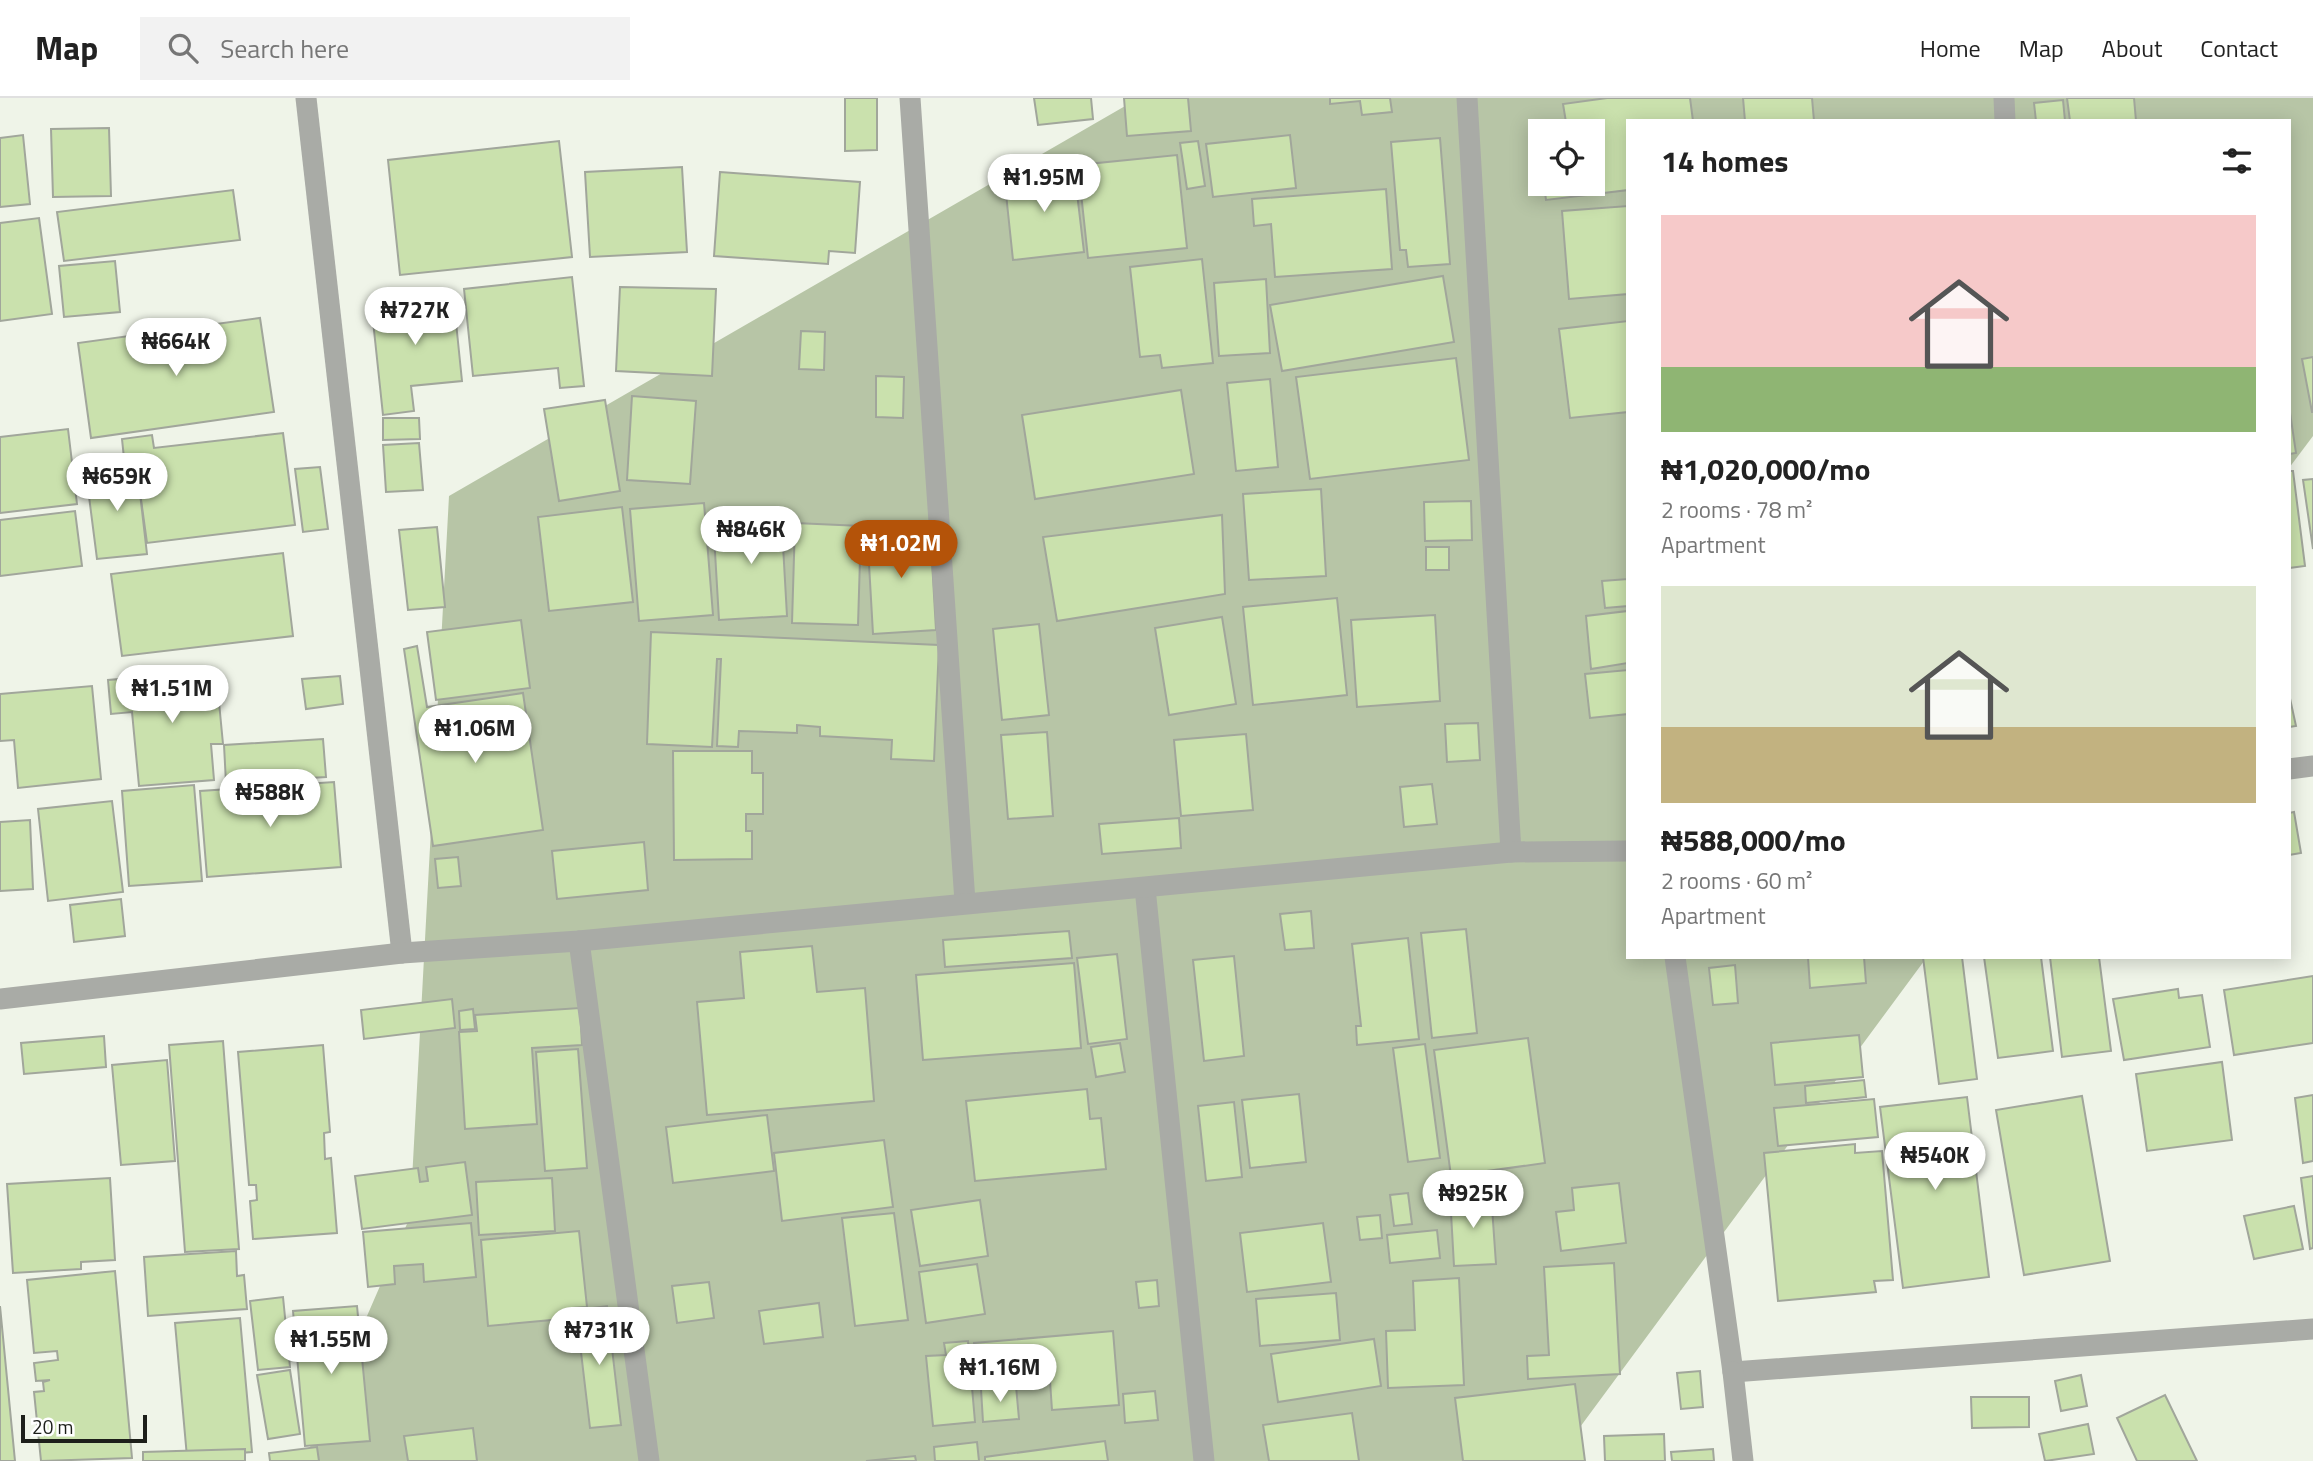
<!DOCTYPE html>
<meta charset="utf-8">
<style>
:root{--surface:#fff;--page:#f2f2f2;--text:#222;--muted:#767676;--line:#e0e0e0;--accent:#b45309}
body{margin:0;font-family:"Titillium Web",sans-serif;background:var(--page);color:var(--text);height:100vh;display:flex;flex-direction:column;font-size:26px;white-space:nowrap}
*{box-sizing:border-box;margin:0}
p{font-size:23px;color:var(--muted)}
.icon{flex:none;width:38px;height:38px;fill:none;stroke:currentColor;stroke-width:2;stroke-linecap:round;stroke-linejoin:round}
.map{position:relative;flex:1;overflow:hidden}
.drawer{position:absolute;left:1626px;top:21px;width:665px;height:840px;display:flex;flex-direction:column;background:var(--surface);border-radius:0px;box-shadow:0 4px 18px #0003}
.drawer>*{flex:none}
.controls{position:absolute;left:1528px;top:21px;display:grid;gap:14px}
.controls a{display:grid;place-items:center;width:77px;height:77px;border-radius:0px;background:var(--surface);box-shadow:0 4px 18px #0003;font-size:35px}
.scale{position:absolute;left:21px;bottom:18px;width:126px;box-sizing:border-box;padding-left:7px;border:4px solid #1d1f1a;border-top:0;font-size:19px;line-height:24px;white-space:nowrap;color:#1d1f1a;-webkit-text-stroke:5px #fff;paint-order:stroke}
.price{position:absolute;translate:-50% -60px;padding:0 16px;border-radius:24px;background:#fff;color:#222;font-size:23px;line-height:46px;filter:drop-shadow(0 2px 4px #0008)}
.price::after{content:'';position:absolute;left:50%;top:42px;width:21px;height:16px;margin-left:-10px;background:inherit;clip-path:polygon(0 0,100% 0,50% 100%)}
.price.selected{background:var(--accent);color:#fff}
ul{padding:0;list-style:none}
li{display:grid;align-content:center;gap:14px;height:371px;padding:0 35px}
li span{display:grid;place-items:center;height:217px;border-radius:0px;color:#555}
li>.icon{margin-inline-start:auto}
span .icon{width:126px;height:126px;fill:#fffc;stroke-width:1}
li b{font-size:30px}
h2{display:flex;justify-content:space-between;align-items:center;height:84px;padding:0 35px;font-size:30px}
header{display:flex;align-items:center;gap:42px;box-sizing:border-box;height:98px;padding:0 35px;background:var(--surface);border-bottom:2px solid var(--line)}
header strong{font-size:33px}
nav{display:flex;gap:38px;margin-inline-start:auto;font-size:24px}
.search{width:490px;height:63px;background:var(--page);display:flex;align-items:center;gap:18px;box-sizing:border-box;padding:0 24px;border-radius:0px;color:var(--muted);font-size:26px}
.map>svg:first-child{display:block}
</style>
<header>
<strong>Map</strong>
<div class="search"><svg class="icon" aria-label="search" viewBox="0 0 24 24"><circle cx="10" cy="10" r="6"/><path d="M15 15l6 6"/></svg>Search here</div>
<nav><a>Home</a><a>Map</a><a>About</a><a>Contact</a></nav>
</header>
<div class="map">
<svg width="2313" height="1363" viewBox="0 0 2313 1363">
<rect width="100%" height="100%" fill="#eff4e8"/>
<!-- green -->
<path fill="#b7c5a6" fill-rule="evenodd" d="M1139,0H2313V338L2289,370V23H1628V859H1927L1555,1363H304L410,1119L449,398ZM1540,33H1592V86H1540Z"/>
<!-- building -->
<g fill="#cae1ad" stroke="#a1a69b" stroke-width="2">
<path d="M845,0H877V52L845,53Z"/>
<path d="M1034,0H1091L1093,21L1038,27Z"/>
<path d="M1124,0H1188L1191,33L1127,38Z"/>
<path d="M1330,0H1390L1392,14L1362,17L1360,3L1330,6Z"/>
<path d="M1607,0H1690L1693,23H1628V92L1546,102L1544,86H1592V33H1540V58L1536,27L1566,24L1563,6Z"/>
<path d="M1743,0H1812L1814,23H1745Z"/>
<path d="M2067,0H2134L2136,23H2070Z"/>
<path d="M2063,2L2065,23H2036L2034,5Z"/>
<path d="M109,30L111,98L53,99L51,31Z"/>
<path d="M23,37L30,106L0,109V40Z"/>
<path d="M1290,37L1296,90L1213,99L1206,46Z"/>
<path d="M1440,40L1450,166L1408,169L1406,152H1400L1391,44Z"/>
<path d="M559,43L572,159L400,177L388,62Z"/>
<path d="M1198,43L1205,88L1187,91L1180,45Z"/>
<path d="M1177,57L1187,150L1088,160L1078,67Z"/>
<path d="M682,69L687,154L590,159L585,74Z"/>
<path d="M1074,70L1084,154L1013,162L1004,77Z"/>
<path d="M720,74L860,84L855,155L829,153L828,166L714,158Z"/>
<path d="M1386,91L1392,171L1275,179L1271,126L1254,128L1252,101Z"/>
<path d="M233,92L240,142L64,163L57,114Z"/>
<path d="M1628,108V196L1569,201L1562,113Z"/>
<path d="M39,120L52,216L0,223V125Z"/>
<path d="M1202,161L1213,265L1162,270L1160,257L1140,259L1130,169Z"/>
<path d="M115,163L120,214L64,219L59,168Z"/>
<path d="M1443,178L1454,244L1282,273L1270,207Z"/>
<path d="M572,179L584,288L560,290L558,270L473,278L464,191Z"/>
<path d="M1266,181L1270,255L1219,258L1214,185Z"/>
<path d="M620,189L716,191L712,278L616,273Z"/>
<path d="M453,195L462,283L411,288L414,313L383,317L371,204Z"/>
<path d="M260,220L274,314L91,340L78,245Z"/>
<path d="M1628,223V314L1570,320L1559,231Z"/>
<path d="M801,233L825,234L824,272L799,271Z"/>
<path d="M2313,259V314H2312L2302,261Z"/>
<path d="M1456,260L1469,362L1310,381L1296,279Z"/>
<path d="M876,278L904,279L903,320L876,319Z"/>
<path d="M1270,281L1278,369L1236,373L1227,285Z"/>
<path d="M1181,292L1194,376L1035,401L1022,317Z"/>
<path d="M632,298L696,303L690,386L627,382Z"/>
<path d="M605,302L620,393L559,403L544,311Z"/>
<path d="M2289,308L2296,355L2289,356Z"/>
<path d="M383,320H419L420,341L383,342Z"/>
<path d="M68,331L77,406L0,415V339Z"/>
<path d="M283,335L295,427L147,445L135,358L124,360L122,341L152,337L154,350Z"/>
<path d="M419,345L423,392L386,394L383,347Z"/>
<path d="M137,369L147,456L97,461L86,375Z"/>
<path d="M320,369L328,431L303,434L295,371Z"/>
<path d="M2289,373H2293L2305,468L2289,470Z"/>
<path d="M2313,381V451L2303,382Z"/>
<path d="M1321,391L1326,478L1249,482L1243,396Z"/>
<path d="M1471,403L1472,442L1425,443L1424,404Z"/>
<path d="M704,405L713,517L639,523L630,411Z"/>
<path d="M622,409L633,504L549,513L538,419Z"/>
<path d="M781,412L787,518L719,522L714,437L724,436L723,415Z"/>
<path d="M75,413L82,468L0,478V422Z"/>
<path d="M1222,417L1225,496L1057,523L1043,439Z"/>
<path d="M795,425L861,428L858,527L792,525Z"/>
<path d="M930,428L936,532L873,536L867,431Z"/>
<path d="M437,429L445,509L408,512L399,432Z"/>
<rect x="1426" y="449" width="23" height="23"/>
<path d="M283,455L293,538L122,558L111,476Z"/>
<path d="M1628,481V508L1605,510L1602,483Z"/>
<path d="M1337,500L1347,597L1253,607L1243,509Z"/>
<path d="M1628,513V565L1591,571L1586,518Z"/>
<path d="M1435,517L1440,603L1357,609L1351,522Z"/>
<path d="M1222,519L1236,606L1169,617L1155,530Z"/>
<path d="M521,522L530,590L436,602L427,534Z"/>
<path d="M1039,526L1049,617L1002,622L993,531Z"/>
<path d="M651,534L939,547L934,663L891,661L892,642L820,638V629L797,627V635L739,633L738,649L717,648L721,561H717L712,649L647,646Z"/>
<path d="M417,548L427,609L523,595L543,732L433,748L404,551Z"/>
<path d="M1628,572V616L1590,620L1585,576Z"/>
<path d="M216,573L223,646H211L214,682L139,688L132,614L111,616L108,582Z"/>
<path d="M340,578L343,606L306,611L302,581Z"/>
<path d="M92,588L101,681L18,690L14,642L0,643V596Z"/>
<path d="M2289,596L2296,628L2289,629Z"/>
<path d="M1478,625L1480,662L1447,664L1445,626Z"/>
<path d="M1047,634L1053,718L1008,721L1001,637Z"/>
<path d="M1246,636L1253,712L1181,718L1174,642Z"/>
<path d="M323,641L326,679L226,685L224,647Z"/>
<path d="M673,653H752V675H763V716H746V733H752V761L674,762Z"/>
<path d="M334,684L341,769L207,779L200,693Z"/>
<path d="M1432,686L1437,726L1404,729L1400,689Z"/>
<path d="M194,687L202,783L129,788L122,693Z"/>
<path d="M112,703L123,794L48,803L38,711Z"/>
<path d="M2294,714L2301,755L2289,757V715Z"/>
<path d="M1179,720L1181,750L1102,756L1099,726Z"/>
<path d="M30,722L33,791L0,793V724Z"/>
<path d="M644,744L648,792L557,801L552,753Z"/>
<path d="M458,759L461,788L438,790L435,761Z"/>
<path d="M121,801L125,838L74,844L70,807Z"/>
<path d="M1311,813L1314,850L1285,852L1280,816Z"/>
<path d="M1466,831L1477,935L1432,940L1421,835Z"/>
<path d="M1069,833L1072,860L945,869L943,842Z"/>
<path d="M1408,840L1419,941L1357,947L1356,928H1361L1352,846Z"/>
<path d="M812,848L817,894L865,890L874,1003L707,1017L697,904L744,900L740,854Z"/>
<path d="M1117,856L1127,941L1088,946L1077,860Z"/>
<path d="M1234,858L1244,958L1204,963L1193,862Z"/>
<path d="M1808,859H1864L1866,885L1810,890Z"/>
<path d="M1923,859H1962L1977,981L1939,986Z"/>
<path d="M1984,859H2041L2053,953L1998,960Z"/>
<path d="M2050,859H2099L2111,953L2062,959Z"/>
<path d="M1074,865L1081,950L923,962L916,877Z"/>
<path d="M1735,867L1738,905L1713,907L1709,870Z"/>
<path d="M2313,878V945L2234,957L2224,892Z"/>
<path d="M2178,891L2179,900L2202,897L2210,949L2124,962L2113,901Z"/>
<path d="M452,901L455,930L364,941L361,912Z"/>
<path d="M580,910L582,947L532,950L537,1026L465,1031L459,934L477,933L475,917Z"/>
<path d="M473,911L475,931L460,932L459,913Z"/>
<path d="M1859,937L1863,979L1775,987L1771,945Z"/>
<path d="M104,938L106,969L24,976L21,945Z"/>
<path d="M1528,940L1545,1065L1451,1078L1434,952Z"/>
<path d="M223,943L239,1151L185,1154L169,947Z"/>
<path d="M1120,945L1125,974L1096,979L1091,949Z"/>
<path d="M1425,946L1440,1060L1408,1064L1393,950Z"/>
<path d="M323,947L330,1034L324,1035L325,1061L331,1060L337,1135L253,1141L250,1103L257,1102L256,1087H249L238,954Z"/>
<path d="M578,951L587,1070L545,1073L536,954Z"/>
<path d="M167,962L175,1063L121,1067L112,967Z"/>
<path d="M2222,964L2232,1042L2147,1053L2136,976Z"/>
<path d="M1864,982L1866,999L1806,1005L1805,988Z"/>
<path d="M1087,991L1090,1021L1101,1020L1106,1071L975,1083L966,1003Z"/>
<path d="M1299,996L1306,1064L1250,1070L1242,1002Z"/>
<path d="M2313,997V1063L2303,1065L2295,1000Z"/>
<path d="M2082,998L2110,1163L2024,1177L1996,1012Z"/>
<path d="M1967,999L1989,1179L1903,1190L1880,1009Z"/>
<path d="M1874,1001L1878,1039L1778,1048L1774,1010Z"/>
<path d="M1234,1004L1242,1079L1206,1083L1198,1008Z"/>
<path d="M767,1017L774,1073L673,1085L666,1029Z"/>
<path d="M884,1042L893,1109L782,1123L774,1055Z"/>
<path d="M1855,1046V1055L1882,1053L1893,1182L1874,1183L1876,1194L1778,1203L1764,1055Z"/>
<path d="M465,1064L472,1117L362,1131L355,1078L418,1070L420,1084L428,1083L426,1069Z"/>
<path d="M2313,1078V1150L2310,1151L2301,1080Z"/>
<path d="M110,1080L115,1162L81,1164V1171L13,1175L7,1086Z"/>
<path d="M552,1080L555,1133L479,1137L476,1084Z"/>
<path d="M1619,1085L1626,1145L1561,1153L1556,1114L1574,1112L1572,1090Z"/>
<path d="M1408,1095L1412,1126L1394,1128L1390,1097Z"/>
<path d="M1491,1095L1496,1166L1454,1168L1450,1097Z"/>
<path d="M980,1102L988,1158L920,1168L911,1112Z"/>
<path d="M2294,1108L2303,1151L2254,1161L2244,1118Z"/>
<path d="M894,1115L908,1222L855,1228L842,1120Z"/>
<path d="M1380,1117L1382,1140L1360,1142L1357,1119Z"/>
<path d="M471,1125L476,1179L424,1184L423,1166L394,1168L395,1186L368,1189L363,1134Z"/>
<path d="M1323,1125L1331,1184L1247,1194L1240,1135Z"/>
<path d="M1437,1132L1440,1160L1390,1165L1387,1137Z"/>
<path d="M579,1133L587,1209L573,1210V1220L488,1228L481,1142Z"/>
<path d="M236,1153L237,1178L244,1177L247,1211L148,1218L144,1159Z"/>
<path d="M1614,1165L1620,1276L1528,1281L1527,1258L1549,1257L1544,1169Z"/>
<path d="M977,1166L985,1216L926,1225L919,1174Z"/>
<path d="M115,1173L132,1360L41,1363L34,1294L44,1293L43,1284L50,1282L36,1283L34,1265L58,1262L57,1253L34,1255L27,1182Z"/>
<path d="M1459,1180L1464,1287L1388,1290L1386,1233L1415,1232L1413,1183Z"/>
<path d="M1157,1182L1159,1208L1139,1210L1136,1184Z"/>
<path d="M709,1184L714,1220L677,1225L672,1188Z"/>
<path d="M1336,1195L1340,1242L1260,1248L1256,1201Z"/>
<path d="M283,1199L290,1269L258,1272L250,1203Z"/>
<path d="M819,1205L823,1239L764,1246L759,1213Z"/>
<path d="M0,1208L15,1363H0Z"/>
<path d="M357,1208L370,1343L305,1348L293,1213Z"/>
<path d="M607,1208L621,1327L590,1330L576,1212Z"/>
<path d="M240,1220L252,1354L187,1359L175,1225Z"/>
<path d="M1113,1233L1119,1307L1052,1312L1050,1283L978,1290L974,1245Z"/>
<path d="M1374,1241L1381,1288L1278,1304L1271,1256Z"/>
<path d="M968,1243L975,1324L933,1328L926,1258L946,1257L944,1245Z"/>
<path d="M290,1272L300,1336L268,1341L257,1277Z"/>
<path d="M1700,1273L1703,1309L1681,1311L1677,1275Z"/>
<path d="M2081,1277L2087,1308L2061,1313L2055,1283Z"/>
<path d="M1575,1286L1585,1363H1463L1455,1300Z"/>
<path d="M1016,1288L1019,1321L983,1324L981,1291Z"/>
<path d="M1155,1293L1158,1322L1125,1325L1123,1296Z"/>
<path d="M2165,1297L2197,1363H2137L2117,1320Z"/>
<path d="M1971,1299H2029V1329L1972,1330Z"/>
<path d="M1352,1315L1359,1363H1269L1263,1327Z"/>
<path d="M2088,1326L2094,1356L2045,1363L2039,1336Z"/>
<path d="M473,1330L477,1363H408L404,1338Z"/>
<path d="M1664,1336L1665,1363H1605L1604,1338Z"/>
<path d="M1105,1343L1108,1363H985V1359Z"/>
<path d="M977,1344L979,1363H935L934,1349Z"/>
<path d="M317,1349L319,1363H270L269,1355Z"/>
<path d="M245,1351V1363H143V1354Z"/>
<path d="M1713,1351L1714,1363H1672L1671,1354Z"/>
<path d="M915,1358L916,1363H866Z"/>
</g>
<g fill="none" stroke-linecap="round" stroke-linejoin="round">
<!-- minor -->
<g stroke="#a9aba6" stroke-width="21">
<path d="M306,0L402,855"/>
<path d="M910,0L965,804"/>
<path d="M1467,0L1511,754"/>
<path d="M2004,0L2005,23"/>
<path d="M2289,671L2313,668"/>
<path d="M1145,790L1204,1363"/>
<path d="M579,843L649,1363"/>
<path d="M1675,859L1733,1274L2313,1231"/>
<path d="M0,901L402,855L579,843L1511,754L1628,753"/>
<path d="M1733,1274L1743,1363"/>
</g>
</g>
</svg>
<div class="controls">
<a><svg class="icon" aria-label="locate" viewBox="0 0 24 24"><circle cx="12" cy="12" r="6"/><path d="M12 2v4M12 18v4M2 12h4M18 12h4"/></svg></a>
</div>
<div class="scale">20 m</div>
<b class="price" style="left:1044px;top:116px">₦1.95M</b>
<b class="price" style="left:415px;top:249px">₦727K</b>
<b class="price" style="left:176px;top:280px">₦664K</b>
<b class="price" style="left:117px;top:415px">₦659K</b>
<b class="price" style="left:751px;top:468px">₦846K</b>
<b class="price selected" style="left:901px;top:482px">₦1.02M</b>
<b class="price" style="left:172px;top:627px">₦1.51M</b>
<b class="price" style="left:475px;top:667px">₦1.06M</b>
<b class="price" style="left:270px;top:731px">₦588K</b>
<b class="price" style="left:1935px;top:1094px">₦540K</b>
<b class="price" style="left:1473px;top:1132px">₦925K</b>
<b class="price" style="left:599px;top:1269px">₦731K</b>
<b class="price" style="left:331px;top:1278px">₦1.55M</b>
<b class="price" style="left:1000px;top:1306px">₦1.16M</b>
<section class="drawer">
<h2>14 homes<svg class="icon" aria-label="filters" viewBox="0 0 24 24"><path d="M4 7h16M4 17h16"/><circle cx="9" cy="7" r="2"/><circle cx="15" cy="17" r="2"/></svg></h2>
<ul>
<li><span style="background:linear-gradient(#f6c9c9 70%,#8fb573 0)"><svg class="icon" aria-label="home" viewBox="0 0 24 24"><path d="M3 11l9-7 9 7M6 9v11h12V9"/></svg></span><div><b>₦1,020,000/mo</b><p>2 rooms · 78 m²</p><p>Apartment</p></div></li>
<li><span style="background:linear-gradient(#dfe7d0 65%,#c2b280 0)"><svg class="icon" aria-label="home" viewBox="0 0 24 24"><path d="M3 11l9-7 9 7M6 9v11h12V9"/></svg></span><div><b>₦588,000/mo</b><p>2 rooms · 60 m²</p><p>Apartment</p></div></li>
</ul>
</section>
</div>
